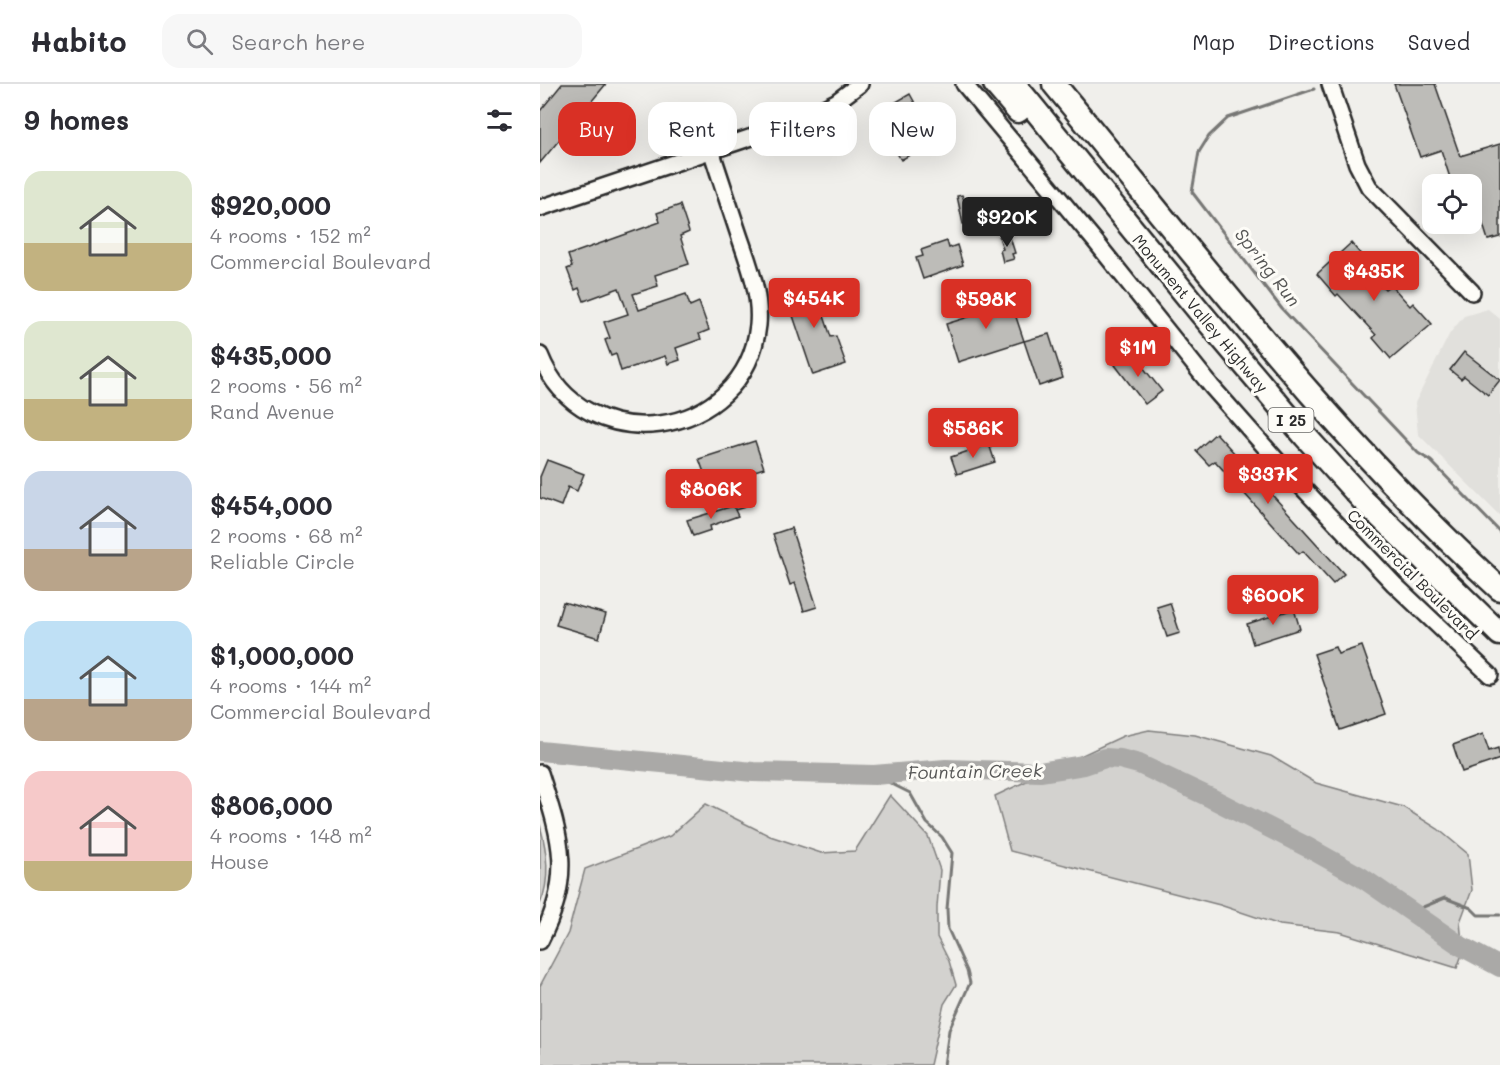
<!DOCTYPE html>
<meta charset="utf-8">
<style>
:root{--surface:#fff;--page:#f7f7f7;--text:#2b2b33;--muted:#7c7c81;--line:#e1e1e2;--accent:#d93025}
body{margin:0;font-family:Mali,sans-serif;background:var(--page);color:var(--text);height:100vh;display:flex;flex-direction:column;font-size:22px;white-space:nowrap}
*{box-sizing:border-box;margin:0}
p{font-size:20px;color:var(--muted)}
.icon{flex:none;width:33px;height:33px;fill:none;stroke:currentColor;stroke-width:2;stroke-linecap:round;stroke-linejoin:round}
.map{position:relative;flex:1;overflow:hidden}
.drawer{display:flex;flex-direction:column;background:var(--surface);width:540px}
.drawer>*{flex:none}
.banner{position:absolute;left:18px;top:18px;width:570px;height:54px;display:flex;gap:12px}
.controls{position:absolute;left:882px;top:90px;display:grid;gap:12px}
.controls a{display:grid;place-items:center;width:60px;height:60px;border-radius:12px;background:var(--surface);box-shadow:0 6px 24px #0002;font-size:30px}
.price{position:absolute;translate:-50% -51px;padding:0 14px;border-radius:6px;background:var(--accent);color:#fff;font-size:20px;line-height:39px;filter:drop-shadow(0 2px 3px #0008)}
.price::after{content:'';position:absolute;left:50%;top:36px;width:18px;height:14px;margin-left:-9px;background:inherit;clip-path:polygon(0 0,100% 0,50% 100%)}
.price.active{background:#222;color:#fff}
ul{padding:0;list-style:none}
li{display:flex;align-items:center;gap:18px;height:150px;padding:0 24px}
li span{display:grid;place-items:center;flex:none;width:168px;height:120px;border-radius:18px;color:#555}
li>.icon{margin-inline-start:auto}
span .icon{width:72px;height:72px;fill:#fffc;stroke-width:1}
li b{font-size:26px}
h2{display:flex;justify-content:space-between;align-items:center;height:72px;padding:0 24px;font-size:26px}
.chip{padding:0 21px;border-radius:18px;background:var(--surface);box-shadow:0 6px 24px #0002;font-size:21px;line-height:54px}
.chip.active{background:var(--accent);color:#fff}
header{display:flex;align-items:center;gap:36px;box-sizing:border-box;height:84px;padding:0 30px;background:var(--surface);border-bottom:2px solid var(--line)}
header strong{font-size:28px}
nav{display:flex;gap:33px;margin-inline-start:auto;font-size:21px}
.search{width:420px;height:54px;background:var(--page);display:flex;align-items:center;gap:15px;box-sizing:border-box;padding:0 21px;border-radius:18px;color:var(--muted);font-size:22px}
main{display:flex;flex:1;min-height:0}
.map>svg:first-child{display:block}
</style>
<header>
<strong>Habito</strong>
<div class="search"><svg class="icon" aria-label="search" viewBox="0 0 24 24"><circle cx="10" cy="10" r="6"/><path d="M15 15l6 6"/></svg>Search here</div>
<nav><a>Map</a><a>Directions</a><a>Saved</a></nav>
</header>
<main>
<section class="drawer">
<h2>9 homes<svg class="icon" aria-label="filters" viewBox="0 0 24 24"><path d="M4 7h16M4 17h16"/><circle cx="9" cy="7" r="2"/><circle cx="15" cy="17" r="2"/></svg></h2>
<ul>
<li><span style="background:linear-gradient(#dfe7d0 60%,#c2b280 0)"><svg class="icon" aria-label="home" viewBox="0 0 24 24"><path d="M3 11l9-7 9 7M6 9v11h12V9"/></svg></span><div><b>$920,000</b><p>4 rooms · 152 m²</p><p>Commercial Boulevard</p></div></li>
<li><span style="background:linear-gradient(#dfe7d0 65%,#c2b280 0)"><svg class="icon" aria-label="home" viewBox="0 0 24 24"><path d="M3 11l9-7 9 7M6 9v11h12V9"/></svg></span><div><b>$435,000</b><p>2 rooms · 56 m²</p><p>Rand Avenue</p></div></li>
<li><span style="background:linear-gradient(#c9d6e8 65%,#b9a48a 0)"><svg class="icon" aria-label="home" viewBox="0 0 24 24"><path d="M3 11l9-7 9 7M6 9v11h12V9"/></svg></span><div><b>$454,000</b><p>2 rooms · 68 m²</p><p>Reliable Circle</p></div></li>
<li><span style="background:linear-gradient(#bfe0f5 65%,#b9a48a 0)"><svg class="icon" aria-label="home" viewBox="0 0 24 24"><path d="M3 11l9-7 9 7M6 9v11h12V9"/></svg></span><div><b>$1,000,000</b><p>4 rooms · 144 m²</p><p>Commercial Boulevard</p></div></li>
<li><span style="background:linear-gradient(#f6c9c9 75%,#c2b280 0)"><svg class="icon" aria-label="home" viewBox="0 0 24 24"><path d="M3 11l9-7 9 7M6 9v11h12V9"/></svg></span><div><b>$806,000</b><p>4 rooms · 148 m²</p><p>House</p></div></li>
</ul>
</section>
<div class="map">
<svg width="960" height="981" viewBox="0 0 960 981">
<rect width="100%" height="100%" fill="#f0efeb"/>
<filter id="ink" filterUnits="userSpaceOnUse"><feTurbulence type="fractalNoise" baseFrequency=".0167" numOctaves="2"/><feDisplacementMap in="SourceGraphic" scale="12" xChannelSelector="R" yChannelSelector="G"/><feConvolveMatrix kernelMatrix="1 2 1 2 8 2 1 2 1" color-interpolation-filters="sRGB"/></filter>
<g filter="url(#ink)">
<!-- built -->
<path fill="#e1e0dc" d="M948,225L960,235V432L878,350L875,319L910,249L924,232Z"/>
<!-- green -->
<g fill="#d3d2cf" stroke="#7f7e7d" stroke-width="1.5">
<path d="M609,646L655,651L731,672L776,699L863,723L898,745L928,770L932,806L920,838L923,868L917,884L800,848L740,841L680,821L470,767L455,712L583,652Z"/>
<path d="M350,711L388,752L400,786L397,823V853L409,877L416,901L404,920L390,981H0V902L28,849L45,785L130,752L166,720L230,752L281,769L315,767Z"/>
<path d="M0,741C7,768 11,795 0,820Z"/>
</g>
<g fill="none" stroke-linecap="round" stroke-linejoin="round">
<!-- stream -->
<g stroke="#777775" stroke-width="3">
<path d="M774,5L688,34L669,52L659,68L652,108L742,225L878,369L891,377L960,448"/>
<path d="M334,691L370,709L387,739L402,753L412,769L407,825L408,845L427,887L430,899L409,946L404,981"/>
<path d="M871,828L905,814L931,824L938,831H960"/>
</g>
<!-- river -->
<path stroke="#aaa9a7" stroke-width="20" d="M0,667L213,688L334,691L406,685L500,688L544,681L565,674L580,675L599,680L671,714L769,764L821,793L921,862L960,883"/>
</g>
<!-- building -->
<g fill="#bdbcb8" stroke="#2b2b2b" stroke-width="1.5">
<path d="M22,0H66L0,79V27Z"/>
<path d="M854,0H895L920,72L960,60V153L948,156L941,134L933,136L932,100H912L901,66L880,73Z"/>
<path d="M370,10L381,30L389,26L399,44L377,56L382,64L361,76L335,30Z"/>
<path d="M422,111L428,127L431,126L434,138L423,140L417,112Z"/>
<path d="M140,121L149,148L140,152L149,180L115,191L118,202L93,210L99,226L146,210L150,222L159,218L169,246L159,250L161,255L136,264L140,276L128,280L125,272L81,287L76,270L71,272L65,256L70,254L64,238L88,230L79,204L44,217L39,204L35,206L27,185L32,183L28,171L120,138L117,129Z"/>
<path d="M469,150L475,169L472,170L474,175L463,178L460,166L463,165L459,153Z"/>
<path d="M407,157L409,164L417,161L423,181L383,195L376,174L383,172L381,166Z"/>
<path d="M811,159L831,182L827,185L845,205L851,201L870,222L873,219L892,240L851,275L833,254L836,251L798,210L796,212L777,190Z"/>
<path d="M272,196L291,253L296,252L306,280L273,291L244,205Z"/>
<path d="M472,209L476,220L472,221L484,257L418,278L406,240L451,226L448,217Z"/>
<path d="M509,250L523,294L499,302L484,257Z"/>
<path d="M591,268L622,307L605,320L575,281Z"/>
<path d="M924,268L960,296L948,311L924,292L921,295L910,286Z"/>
<path d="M676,349L804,490L793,500L763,467L759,470L675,377L669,381L656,367Z"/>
<path d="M215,357L224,384L169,402L159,375Z"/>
<path d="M449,360L455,378L417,390L411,373Z"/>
<path d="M7,376L44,390L37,407L28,403L21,422L0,414V393Z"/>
<path d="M202,414L205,423L195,426L193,417Z"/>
<path d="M193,422L198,432L170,442L171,446L153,452L147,436Z"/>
<path d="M251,444L277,523L264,527L255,499L250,501L233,450Z"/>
<path d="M23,518L66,530L59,554L16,541Z"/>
<path d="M630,519L640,549L627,553L617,523Z"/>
<path d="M754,525L760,545L713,560L707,540Z"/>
<path d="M822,562L846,630L800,646L774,570L795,563L798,570Z"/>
<path d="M943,650L949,667L958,664L960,675L922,688L913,661Z"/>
</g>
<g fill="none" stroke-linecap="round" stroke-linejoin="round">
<defs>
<g id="minor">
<path d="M424,0L555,157L672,303L741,381L854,500L950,591"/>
<path d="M790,0L817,80L829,103L932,208"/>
<path d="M0,124L254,39L296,18L320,0"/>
<path d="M0,271C42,379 206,357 218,241C221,209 208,178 198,148C189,121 180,94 171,66"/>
<path d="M0,689C21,755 34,792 0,857"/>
</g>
<g id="highway">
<path d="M455,0L478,27"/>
<path d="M474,0L660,228L765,352L823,416L960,550"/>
<path d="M514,0C657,173 794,354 960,505"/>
</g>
</defs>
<!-- minor casing -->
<use href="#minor" stroke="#2b2b2b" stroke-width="20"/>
<!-- highway casing -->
<use href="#highway" stroke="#2b2b2b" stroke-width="27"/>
<!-- minor -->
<use href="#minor" stroke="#fdfcf7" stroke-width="15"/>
<!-- highway -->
<use href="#highway" stroke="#fdfcf7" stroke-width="22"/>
</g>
</g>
<g text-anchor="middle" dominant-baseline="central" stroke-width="6" stroke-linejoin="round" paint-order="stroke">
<!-- shield labels -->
<rect fill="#fdfcf7" stroke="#6a6a68" stroke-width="1.5" x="728.5" y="324" width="45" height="24" rx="4.5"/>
<g font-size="15" font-weight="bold" fill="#2b2b2b">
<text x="751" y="336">I 25</text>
</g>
<!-- street labels -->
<g font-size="16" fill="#2b2b2b" stroke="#fdfcf7">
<text transform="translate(661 229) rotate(50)">Monument Valley Highway</text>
<text transform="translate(873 490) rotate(45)">Commercial Boulevard</text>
</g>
<!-- water labels -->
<g font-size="18" font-style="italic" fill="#575756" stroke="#fdfcf7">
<text transform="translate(728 183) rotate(52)">Spring Run</text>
<text transform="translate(435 687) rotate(-1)">Fountain Creek</text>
</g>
</g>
</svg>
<div class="controls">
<a><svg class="icon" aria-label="locate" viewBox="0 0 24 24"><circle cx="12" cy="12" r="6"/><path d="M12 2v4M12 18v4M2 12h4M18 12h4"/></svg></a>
</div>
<b class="price active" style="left:467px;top:164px">$920K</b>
<b class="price" style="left:834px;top:218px">$435K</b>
<b class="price" style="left:274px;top:245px">$454K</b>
<b class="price" style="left:446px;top:246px">$598K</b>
<b class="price" style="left:598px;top:294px">$1M</b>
<b class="price" style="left:433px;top:375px">$586K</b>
<b class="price" style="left:728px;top:421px">$337K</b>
<b class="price" style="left:171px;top:436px">$806K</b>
<b class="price" style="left:733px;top:542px">$600K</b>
<div class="banner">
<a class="chip active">Buy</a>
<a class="chip">Rent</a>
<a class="chip">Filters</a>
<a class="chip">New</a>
</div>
</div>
</main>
